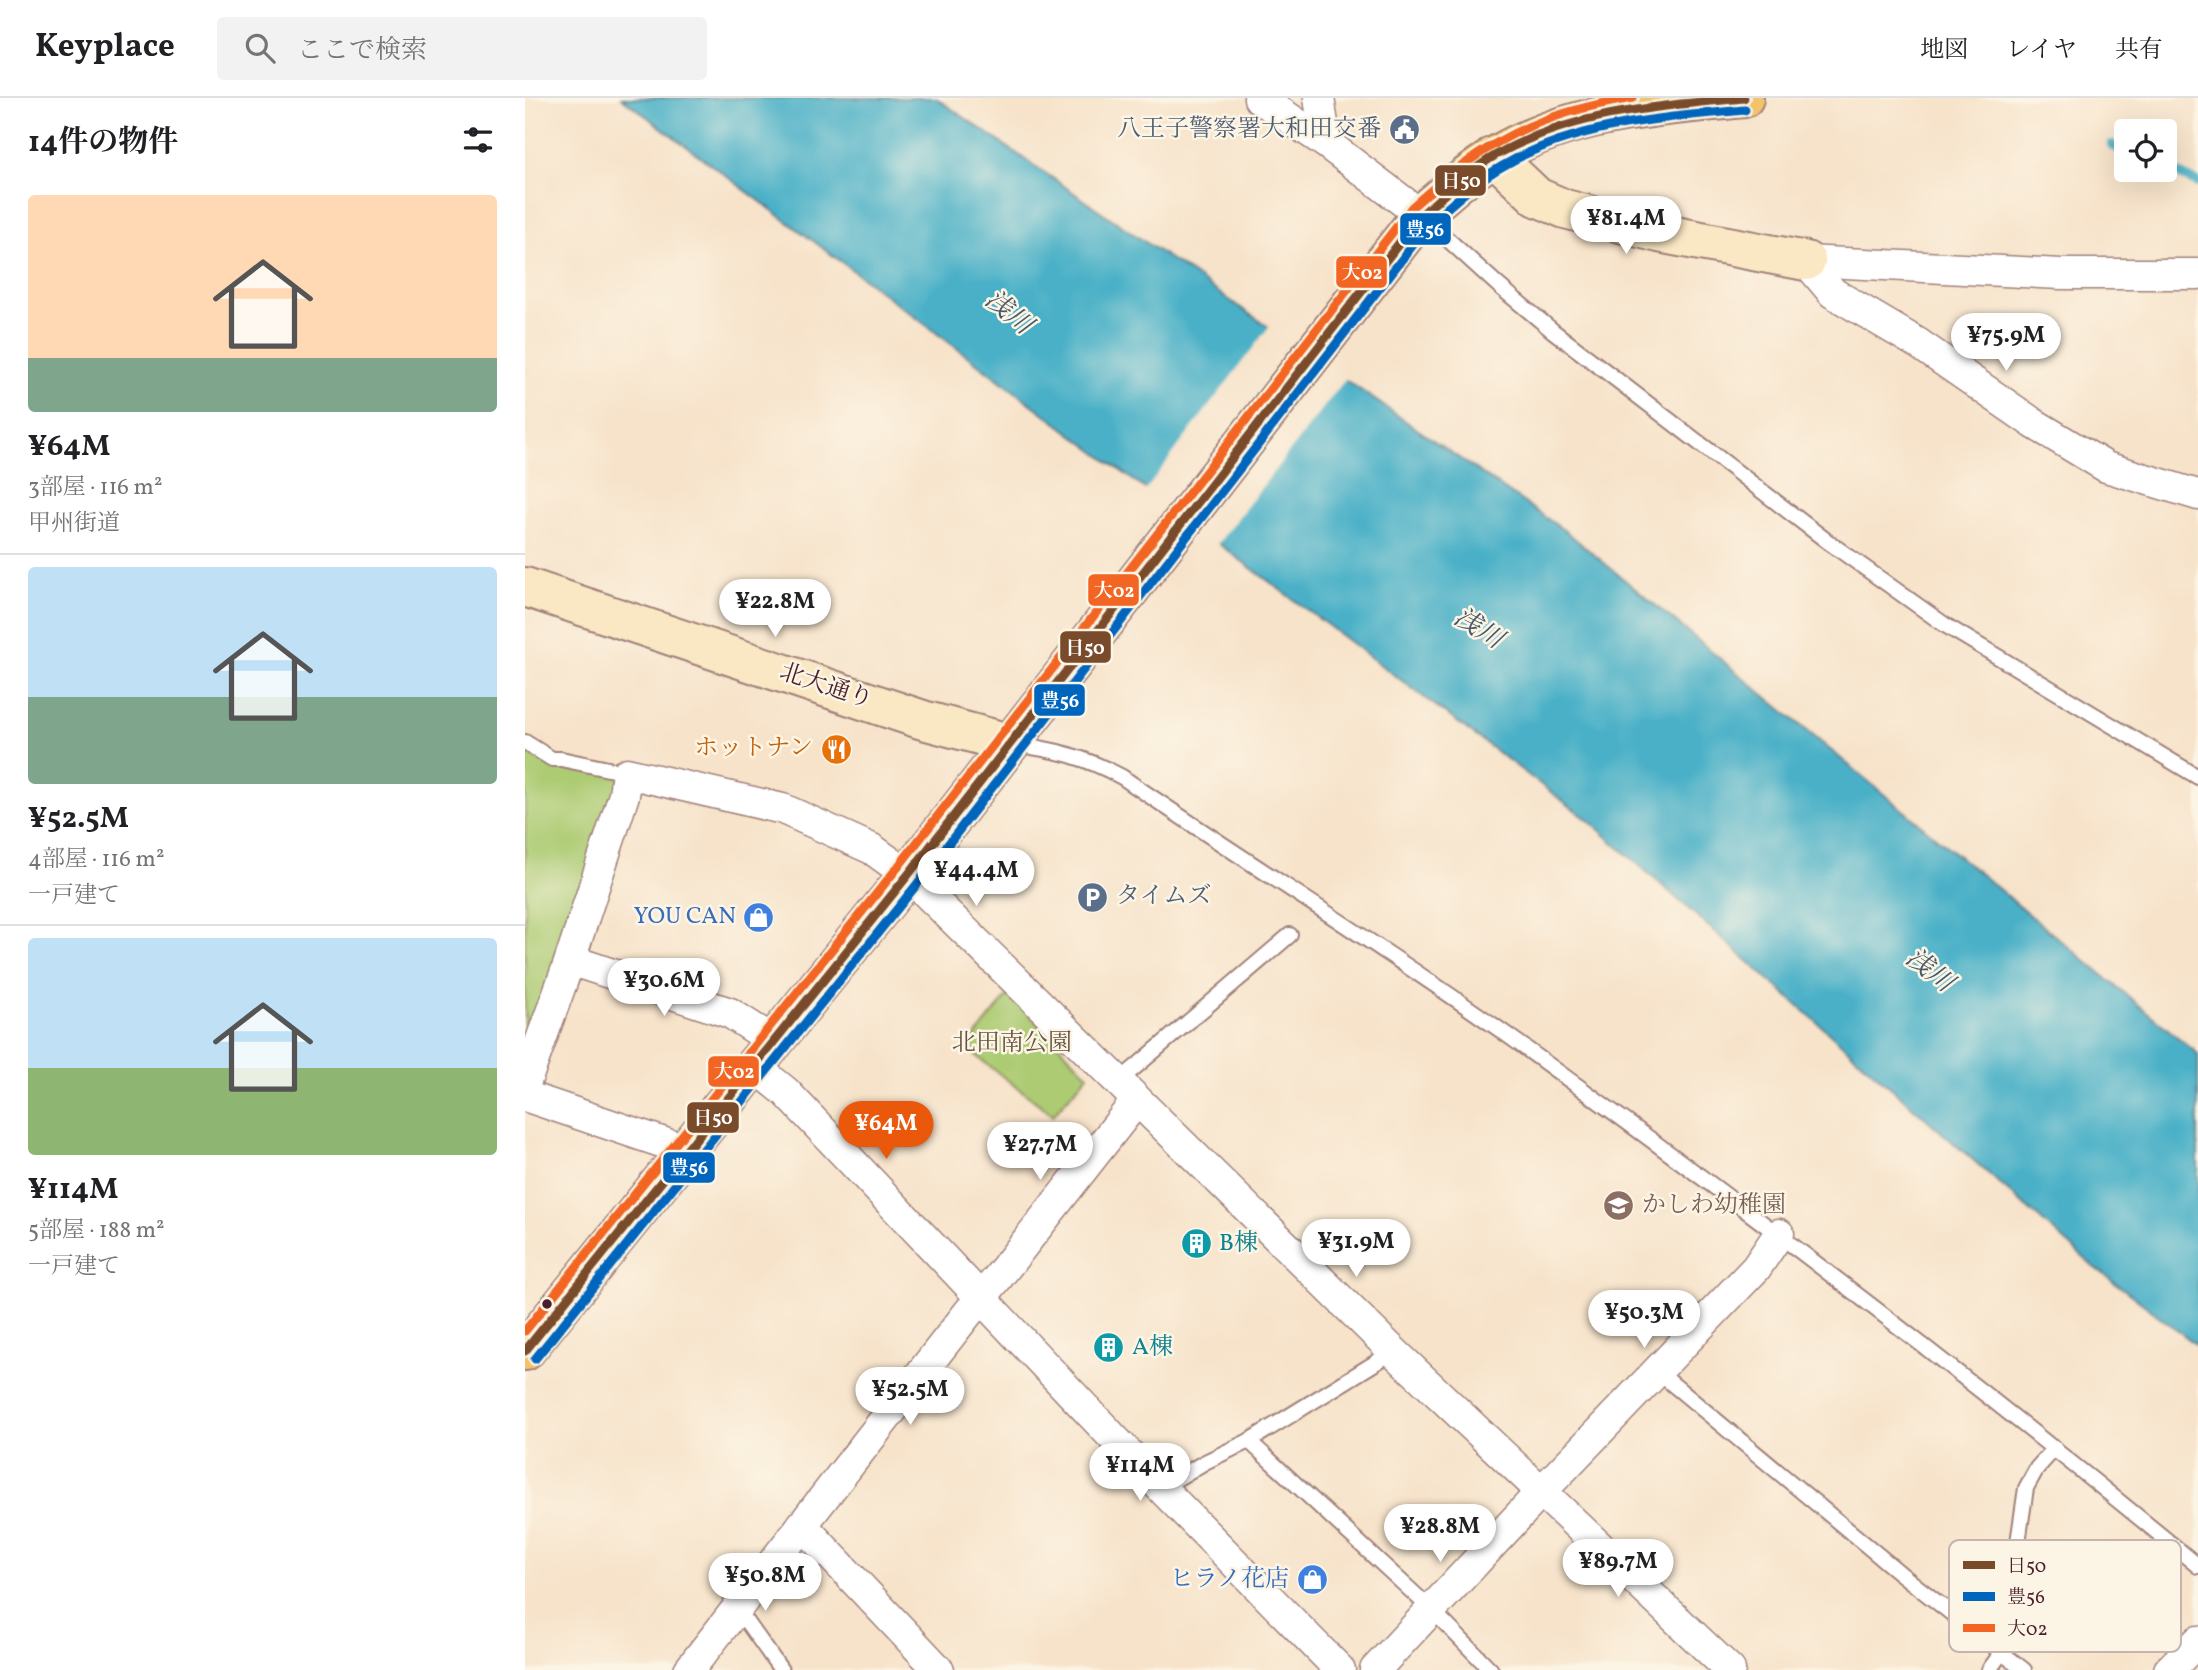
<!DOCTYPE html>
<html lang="ja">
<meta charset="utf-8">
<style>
:root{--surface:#fff;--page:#f2f2f2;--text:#202124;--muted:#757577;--line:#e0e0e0;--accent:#ea580c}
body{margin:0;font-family:Vollkorn,"Noto Serif JP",serif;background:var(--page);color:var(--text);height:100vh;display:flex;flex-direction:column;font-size:26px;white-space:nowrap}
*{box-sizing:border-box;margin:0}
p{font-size:23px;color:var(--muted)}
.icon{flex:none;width:38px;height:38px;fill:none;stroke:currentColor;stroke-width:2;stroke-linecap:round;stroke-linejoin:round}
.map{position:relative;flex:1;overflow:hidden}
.sheet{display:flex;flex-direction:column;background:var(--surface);width:525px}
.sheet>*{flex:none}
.fabs{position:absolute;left:1589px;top:21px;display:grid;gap:14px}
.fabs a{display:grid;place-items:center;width:63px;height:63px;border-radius:7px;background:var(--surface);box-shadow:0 7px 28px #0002;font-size:35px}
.price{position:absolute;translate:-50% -60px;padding:0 16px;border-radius:24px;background:#fff;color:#222;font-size:23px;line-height:46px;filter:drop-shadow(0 2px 4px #0008)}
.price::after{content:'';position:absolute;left:50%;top:42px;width:21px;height:16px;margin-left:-10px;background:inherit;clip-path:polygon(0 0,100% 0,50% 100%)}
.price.active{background:var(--accent);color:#fff}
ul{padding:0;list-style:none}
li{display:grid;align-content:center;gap:14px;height:371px;padding:0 28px}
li+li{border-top:2px solid var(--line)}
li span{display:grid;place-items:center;height:217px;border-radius:7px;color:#555}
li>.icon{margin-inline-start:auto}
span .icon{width:126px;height:126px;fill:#fffc;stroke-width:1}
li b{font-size:30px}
h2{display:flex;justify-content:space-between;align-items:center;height:84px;padding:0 28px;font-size:30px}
header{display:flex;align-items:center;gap:42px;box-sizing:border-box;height:98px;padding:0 35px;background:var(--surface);border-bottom:2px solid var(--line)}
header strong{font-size:33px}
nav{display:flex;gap:38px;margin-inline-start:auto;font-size:24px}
.search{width:490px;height:63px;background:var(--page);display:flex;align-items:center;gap:18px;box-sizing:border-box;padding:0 24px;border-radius:7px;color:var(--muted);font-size:26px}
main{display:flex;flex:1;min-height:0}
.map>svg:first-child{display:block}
</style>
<header>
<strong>Keyplace</strong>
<div class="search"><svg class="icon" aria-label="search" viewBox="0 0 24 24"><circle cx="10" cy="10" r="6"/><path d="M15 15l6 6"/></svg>ここで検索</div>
<nav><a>地図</a><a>レイヤ</a><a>共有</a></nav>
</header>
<main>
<section class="sheet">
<h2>14件の物件<svg class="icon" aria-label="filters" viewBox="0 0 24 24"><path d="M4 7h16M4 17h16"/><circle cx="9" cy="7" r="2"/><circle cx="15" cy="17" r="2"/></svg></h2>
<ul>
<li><span style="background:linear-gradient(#ffd9b3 75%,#7fa58c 0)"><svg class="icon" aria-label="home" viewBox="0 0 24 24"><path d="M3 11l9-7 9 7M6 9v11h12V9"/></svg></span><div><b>¥64M</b><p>3部屋 · 116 m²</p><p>甲州街道</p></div></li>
<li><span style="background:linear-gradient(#bfe0f5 60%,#7fa58c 0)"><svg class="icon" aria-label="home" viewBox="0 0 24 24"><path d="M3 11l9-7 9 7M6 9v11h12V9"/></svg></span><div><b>¥52.5M</b><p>4部屋 · 116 m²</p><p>一戸建て</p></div></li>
<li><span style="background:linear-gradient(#bfe0f5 60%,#8fb573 0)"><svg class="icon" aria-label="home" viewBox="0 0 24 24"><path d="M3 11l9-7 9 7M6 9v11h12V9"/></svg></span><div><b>¥114M</b><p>5部屋 · 188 m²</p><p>一戸建て</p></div></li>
</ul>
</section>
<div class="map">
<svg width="1673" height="1572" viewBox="0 0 1673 1572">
<rect width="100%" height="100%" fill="#fcf5e5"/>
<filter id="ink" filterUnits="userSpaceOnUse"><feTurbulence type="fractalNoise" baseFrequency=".0143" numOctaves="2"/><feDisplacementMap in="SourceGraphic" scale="14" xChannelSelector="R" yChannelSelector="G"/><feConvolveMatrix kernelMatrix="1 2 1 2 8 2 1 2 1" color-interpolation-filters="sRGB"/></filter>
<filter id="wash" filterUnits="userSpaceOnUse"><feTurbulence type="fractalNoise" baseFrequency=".00686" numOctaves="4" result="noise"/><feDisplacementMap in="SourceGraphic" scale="28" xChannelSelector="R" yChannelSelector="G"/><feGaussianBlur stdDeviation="1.57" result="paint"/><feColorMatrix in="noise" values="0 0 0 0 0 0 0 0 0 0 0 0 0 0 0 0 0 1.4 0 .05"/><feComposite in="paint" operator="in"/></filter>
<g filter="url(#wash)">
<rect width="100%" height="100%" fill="#f7e3ca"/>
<!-- green -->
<g fill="#accb72" stroke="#7b754e" stroke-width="2">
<path d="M0,644L27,661L102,675L0,986Z"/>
<path d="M484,896L563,977L528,1017L441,950Z"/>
</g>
<!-- water -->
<path fill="#48b0c7" stroke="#496879" stroke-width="2" d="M97,0H411L1043,435L1673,956V1248L1567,1167L1062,721Z"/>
<!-- pier -->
<path fill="#f7e3ca" d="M746,226L822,279L691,448L619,394Z"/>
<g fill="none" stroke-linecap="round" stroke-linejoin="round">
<!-- stream -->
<g stroke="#48b0c7" stroke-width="10">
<path d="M1587,47L1601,54"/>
<path d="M1640,70L1673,85"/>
</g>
</g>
</g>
<g filter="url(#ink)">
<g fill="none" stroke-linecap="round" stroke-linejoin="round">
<defs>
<g id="lane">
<path d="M897,118L974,188L1028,233L1302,443L1420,527L1673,679"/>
<path d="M0,644L27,661H36L102,675"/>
<path d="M488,646C531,652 558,658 597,679C728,769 864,852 992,944C1225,1112 1453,1286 1673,1468"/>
<path d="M593,984L765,837"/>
<path d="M1133,1274L1376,1476L1499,1572"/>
<path d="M724,1343L907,1512L966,1572"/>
<path d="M636,1390L680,1364L724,1343L858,1260L867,1252"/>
<path d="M212,1510L256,1572"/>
<path d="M1464,1572L1477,1554L1501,1390L1512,1370L1530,1350"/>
</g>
<g id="street">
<path d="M734,0L801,45L896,117"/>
<path d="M794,0L801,45"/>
<path d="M1281,163L1308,195L1394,246L1508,325L1581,369L1673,397"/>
<path d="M1281,163L1536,176H1673"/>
<path d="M45,862L205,915L250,944"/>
<path d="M229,968L261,994L636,1390L815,1572"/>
<path d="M0,986L45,862L99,697L102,675L258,711L347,751L383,777L867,1252L1205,1572"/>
<path d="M0,998L160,1052"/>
<path d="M277,1427L414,1572"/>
<path d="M164,1572L443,1215L471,1182L612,1002"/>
<path d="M850,1572L1016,1394L1231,1170L1254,1136"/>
<path d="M1644,1572L1673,1543"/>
</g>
<g id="secondary">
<path d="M969,58L1012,99L1040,111L1134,135L1281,163"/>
<path d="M0,489L398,622L484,645"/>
</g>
<path id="highway" d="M0,1253L383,777L896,117C920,96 945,73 972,57C1048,12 1133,9 1219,0"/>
</defs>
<!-- lane casing -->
<use href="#lane" stroke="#a0817a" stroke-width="18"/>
<!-- street casing -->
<use href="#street" stroke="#a0817a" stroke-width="33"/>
<!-- secondary casing -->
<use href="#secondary" stroke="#a0817a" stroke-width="42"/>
<!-- highway casing -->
<use href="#highway" stroke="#a0817a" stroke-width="42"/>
<!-- lane -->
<use href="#lane" stroke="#fff" stroke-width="14"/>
<!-- street -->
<use href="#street" stroke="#fff" stroke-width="30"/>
<!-- secondary -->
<use href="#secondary" stroke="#fae7c3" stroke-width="38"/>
<!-- highway -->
<use href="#highway" stroke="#f2c36a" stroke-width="38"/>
<defs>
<path id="bus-1" d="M0,1253L383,777L896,117C920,96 944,73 971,57C1047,14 1134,8 1219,0"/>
<path id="bus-2" d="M10,1261L393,785L905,125C928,105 950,84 976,69C1050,25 1137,20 1220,12"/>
<path id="bus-3" d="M0,1233L373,769L887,109C959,44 1012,15 1108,0"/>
</defs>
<!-- bus-1 casing -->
<use href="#bus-1" stroke="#fcf5e5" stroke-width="14"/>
<!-- bus-2 casing -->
<use href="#bus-2" stroke="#fcf5e5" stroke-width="14"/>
<!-- bus-3 casing -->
<use href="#bus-3" stroke="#fcf5e5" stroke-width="14"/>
<!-- bus-1 -->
<use href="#bus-1" stroke="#7a4b2a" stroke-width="9"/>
<!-- bus-2 -->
<use href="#bus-2" stroke="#0065bd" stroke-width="9"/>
<!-- bus-3 -->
<use href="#bus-3" stroke="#f26522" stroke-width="9"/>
</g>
</g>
<!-- icons -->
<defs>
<symbol id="civic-disc" viewBox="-11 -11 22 22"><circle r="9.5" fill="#5c6f8a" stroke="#fcf5e5"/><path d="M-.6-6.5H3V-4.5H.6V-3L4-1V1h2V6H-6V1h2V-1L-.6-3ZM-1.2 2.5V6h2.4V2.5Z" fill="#fff"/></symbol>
<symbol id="restaurant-disc" viewBox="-11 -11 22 22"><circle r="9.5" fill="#e8710a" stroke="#fcf5e5"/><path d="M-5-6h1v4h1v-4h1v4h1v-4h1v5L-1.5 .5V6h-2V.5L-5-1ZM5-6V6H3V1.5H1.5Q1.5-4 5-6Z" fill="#fff"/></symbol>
<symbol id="parking-disc" viewBox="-11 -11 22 22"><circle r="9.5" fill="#5c6f8a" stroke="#fcf5e5"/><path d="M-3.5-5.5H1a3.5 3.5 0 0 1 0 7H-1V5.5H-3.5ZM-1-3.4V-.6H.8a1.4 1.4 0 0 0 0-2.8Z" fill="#fff"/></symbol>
<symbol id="shop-disc" viewBox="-11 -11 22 22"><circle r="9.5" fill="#3f7fe0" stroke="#fcf5e5"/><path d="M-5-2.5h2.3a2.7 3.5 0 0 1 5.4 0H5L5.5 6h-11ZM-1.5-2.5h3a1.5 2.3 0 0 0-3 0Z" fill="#fff"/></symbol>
<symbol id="school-disc" viewBox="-11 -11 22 22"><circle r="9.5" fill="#8d6e63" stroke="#fcf5e5"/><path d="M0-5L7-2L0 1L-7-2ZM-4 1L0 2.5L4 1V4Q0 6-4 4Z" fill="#fff"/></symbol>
<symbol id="building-disc" viewBox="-11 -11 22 22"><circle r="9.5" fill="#0f9aa8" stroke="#fcf5e5"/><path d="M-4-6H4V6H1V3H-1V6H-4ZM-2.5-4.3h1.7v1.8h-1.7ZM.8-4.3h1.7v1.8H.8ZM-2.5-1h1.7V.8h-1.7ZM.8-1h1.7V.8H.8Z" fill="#fff"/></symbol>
</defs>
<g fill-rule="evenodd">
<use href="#civic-disc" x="862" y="14" width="35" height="35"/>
<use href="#restaurant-disc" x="294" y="634" width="35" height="35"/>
<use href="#parking-disc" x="550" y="782" width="35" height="35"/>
<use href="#shop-disc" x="216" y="802" width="35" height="35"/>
<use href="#school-disc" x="1076" y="1090" width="35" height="35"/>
<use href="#building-disc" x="654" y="1128" width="35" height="35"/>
<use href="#building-disc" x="566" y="1232" width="35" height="35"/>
<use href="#shop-disc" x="770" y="1464" width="35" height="35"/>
</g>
<!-- markers -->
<circle fill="#4a1f2b" stroke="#fcf5e5" stroke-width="2.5" cx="22" cy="1206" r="6"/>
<g text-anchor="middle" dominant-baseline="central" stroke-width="5" stroke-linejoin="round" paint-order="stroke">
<!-- service labels -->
<g font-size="24" fill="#4e5e75" stroke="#fcf5e5" text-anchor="end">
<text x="856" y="32">八王子警察署大和田交番</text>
<text x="591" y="799" text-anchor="start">タイムズ</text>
</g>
<!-- street labels -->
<g font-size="24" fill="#4a1f2b" stroke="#fcf5e5">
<text transform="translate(301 589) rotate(18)">北大通り</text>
</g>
<!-- food labels -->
<g font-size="24" fill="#c56008" stroke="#fcf5e5" text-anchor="end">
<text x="288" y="651">ホットナン</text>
</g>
<!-- shop labels -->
<g font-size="24" fill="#366cbe" stroke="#fcf5e5" text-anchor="end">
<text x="211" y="819">YOU CAN</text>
<text x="764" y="1482">ヒラノ花店</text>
</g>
<!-- park labels -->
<g font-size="24" fill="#675340" stroke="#fcf5e5">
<text x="487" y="946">北田南公園</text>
</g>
<!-- education labels -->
<g font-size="24" fill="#785e54" stroke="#fcf5e5" text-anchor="start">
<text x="1117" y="1108">かしわ幼稚園</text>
</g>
<!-- culture labels -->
<g font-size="24" fill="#0d838f" stroke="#fcf5e5" text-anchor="start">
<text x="694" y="1146">B棟</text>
<text x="607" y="1250">A棟</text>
</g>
<!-- water labels -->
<g font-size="26" font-style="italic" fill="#495969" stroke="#fcf5e5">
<text transform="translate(483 215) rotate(39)">浅川</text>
<text transform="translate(953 531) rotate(32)">浅川</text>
<text transform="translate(1404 873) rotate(38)">浅川</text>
</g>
</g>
<!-- legend -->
<rect x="1424" y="1442" width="232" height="112" rx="10" fill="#fcf5e5" stroke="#c7b5ad" stroke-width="2"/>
<rect x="1438" y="1463" width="32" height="8" fill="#7a4b2a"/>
<rect x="1438" y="1494" width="32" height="9" fill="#0065bd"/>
<rect x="1438" y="1526" width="32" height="8" fill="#f26522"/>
<g font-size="19" fill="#4a1f2b">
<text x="1482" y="1474">日50</text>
<text x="1482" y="1505">豊56</text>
<text x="1482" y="1537">大02</text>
</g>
<g stroke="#fcf5e5" stroke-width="2.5">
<rect x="909" y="66" width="53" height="33" rx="7" fill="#7a4b2a"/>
<rect x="874" y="114" width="53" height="34" rx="7" fill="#0065bd"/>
<rect x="810" y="157" width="53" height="34" rx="7" fill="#f26522"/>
<rect x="562" y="475" width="53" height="34" rx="7" fill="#f26522"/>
<rect x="534" y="532" width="53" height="34" rx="7" fill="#7a4b2a"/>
<rect x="508" y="585" width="53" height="34" rx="7" fill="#0065bd"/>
<rect x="182" y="957" width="53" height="33" rx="7" fill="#f26522"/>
<rect x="161" y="1003" width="54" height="33" rx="7" fill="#7a4b2a"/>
<rect x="137" y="1053" width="54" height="33" rx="7" fill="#0065bd"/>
</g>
<g font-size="19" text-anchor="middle" font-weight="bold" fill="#fff">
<text x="936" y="89">日50</text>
<text x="900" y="138">豊56</text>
<text x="837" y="181">大02</text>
<text x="589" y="499">大02</text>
<text x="560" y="556">日50</text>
<text x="535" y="609">豊56</text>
<text x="209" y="980">大02</text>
<text x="188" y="1026">日50</text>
<text x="164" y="1076">豊56</text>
</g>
</svg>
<div class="fabs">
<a><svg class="icon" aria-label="locate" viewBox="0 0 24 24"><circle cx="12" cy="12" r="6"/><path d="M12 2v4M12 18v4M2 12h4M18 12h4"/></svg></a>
</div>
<b class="price" style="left:1101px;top:158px">¥81.4M</b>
<b class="price" style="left:1481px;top:275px">¥75.9M</b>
<b class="price" style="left:250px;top:541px">¥22.8M</b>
<b class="price" style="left:451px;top:810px">¥44.4M</b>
<b class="price" style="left:139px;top:920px">¥30.6M</b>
<b class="price active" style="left:361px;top:1063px">¥64M</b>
<b class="price" style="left:515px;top:1084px">¥27.7M</b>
<b class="price" style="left:831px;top:1181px">¥31.9M</b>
<b class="price" style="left:1119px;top:1252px">¥50.3M</b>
<b class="price" style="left:385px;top:1329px">¥52.5M</b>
<b class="price" style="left:615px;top:1405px">¥114M</b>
<b class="price" style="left:915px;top:1466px">¥28.8M</b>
<b class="price" style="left:1093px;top:1501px">¥89.7M</b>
<b class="price" style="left:240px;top:1515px">¥50.8M</b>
</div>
</main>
